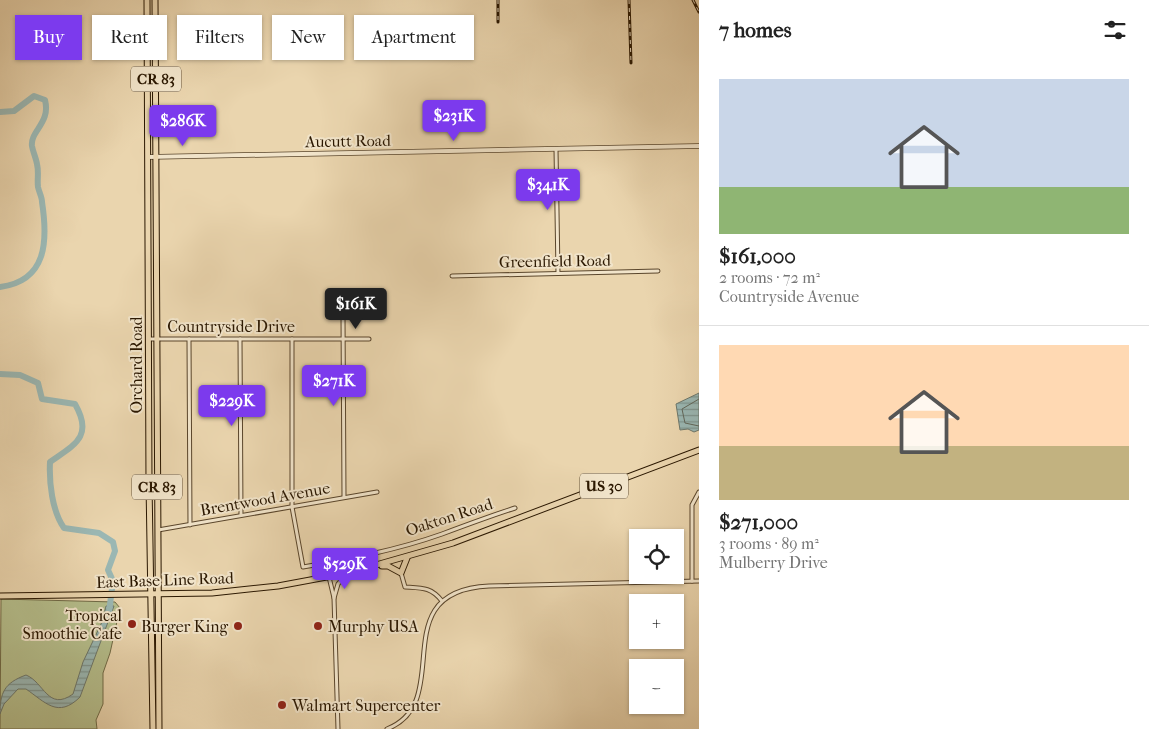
<!DOCTYPE html>
<meta charset="utf-8">
<style>
:root{--surface:#fff;--page:#f2f2f2;--text:#222;--muted:#767676;--line:#e0e0e0;--accent:#7c3aed}
body{margin:0;font-family:"IM FELL French Canon",serif;background:var(--page);color:var(--text);height:100vh;display:flex;flex-direction:column;font-size:19px;white-space:nowrap}
*{box-sizing:border-box;margin:0}
p{font-size:16px;color:var(--muted)}
.icon{flex:none;width:28px;height:28px;fill:none;stroke:currentColor;stroke-width:2;stroke-linecap:round;stroke-linejoin:round}
.map{position:relative;flex:1;overflow:hidden}
.side{display:flex;flex-direction:column;background:var(--surface);width:450px}
.side>*{flex:none}
.guide{position:absolute;left:15px;top:15px;width:475px;height:45px;display:flex;gap:10px}
.fabs{position:absolute;left:629px;top:529px;display:grid;gap:10px}
.fabs a{display:grid;place-items:center;width:55px;height:55px;border-radius:0px;background:var(--surface);box-shadow:0 1px 4px #0004;font-size:25px}
.price{position:absolute;translate:-50% -42px;padding:0 11px;border-radius:5px;background:var(--accent);color:#fff;font-size:16px;line-height:32px;filter:drop-shadow(0 1px 2px #0008)}
.price::after{content:'';position:absolute;left:50%;top:30px;width:15px;height:11px;margin-left:-8px;background:inherit;clip-path:polygon(0 0,100% 0,50% 100%)}
.price.on{background:#222;color:#fff}
ul{padding:0;list-style:none}
li{display:grid;align-content:center;gap:10px;height:265px;padding:0 20px}
li+li{border-top:1px solid var(--line)}
li span{display:grid;place-items:center;height:155px;border-radius:0px;color:#555}
li>.icon{margin-inline-start:auto}
span .icon{width:90px;height:90px;fill:#fffc;stroke-width:1}
li b{font-size:21px}
h2{display:flex;justify-content:space-between;align-items:center;height:60px;padding:0 20px;font-size:21px}
.chip{padding:0 18px;border-radius:0px;background:var(--surface);box-shadow:0 1px 4px #0004;font-size:18px;line-height:45px}
.chip.on{background:var(--accent);color:#fff}
main{display:flex;flex:1;min-height:0}
.map>svg:first-child{display:block}
</style>
<main>
<div class="map">
<svg width="699" height="729" viewBox="0 0 699 729">
<defs>
<pattern id="water-rules" width="6" height="5" patternUnits="userSpaceOnUse" patternTransform="scale(1.25)"><rect width="6" height="5" fill="#9ab7b3"/><path d="M0 2.5h6" fill="none" stroke="#7e948f"/></pattern>
</defs>
<rect width="100%" height="100%" fill="#ead5ae"/>
<filter id="stains"><feTurbulence type="fractalNoise" baseFrequency=".004" numOctaves="4"/><feColorMatrix values="0 0 0 0 .2 0 0 0 0 .09 0 0 0 0 .02 0 0 0 .5 -.17"/></filter>
<radialGradient id="worn" r=".72"><stop offset=".6" stop-color="#630" stop-opacity="0"/><stop offset="1" stop-color="#630" stop-opacity=".3"/></radialGradient>
<!-- park -->
<path fill="#b5be8c" stroke="#706a46" d="M1,599L115,602L120,608L110,653L103,673V704L96,720L97,729H0Z"/>
<!-- water -->
<g fill="url(#water-rules)" stroke="#6d776b">
<path d="M699,393V430L694,432L688,429L680,430L676,404Z"/>
<path d="M106,606H114L80,697C58,719 45,702 26,689H18L4,704L0,714C0,693 4,683 26,675C44,682 48,712 73,694L83,662L102,622Z"/>
</g>
<g fill="none" stroke-linecap="round" stroke-linejoin="round">
<!-- shore -->
<path stroke="#62675a" stroke-width="1" d="M699,399L682,409L685,423L699,426"/>
<!-- river -->
<g stroke="#9ab7b3" stroke-width="6">
<path d="M0,112L14,111L34,96L45,100C51,123 30,131 32,146C33,152 36,158 37,164C39,172 37,180 38,187C39,192 42,197 42,202C48,241 47,281 0,287"/>
<path d="M0,374L20,375L38,383L42,399L75,404C94,437 74,445 50,462C49,482 52,511 64,528L99,533L113,542L115,551L108,570L113,581L109,612"/>
</g>
<defs>
<g id="minor">
<path d="M556,149L558,273"/>
<path d="M452,276L658,271"/>
<path d="M343,316L344,497"/>
<path d="M149,339H369"/>
<path d="M189,339L190,525"/>
<path d="M240,339L241,515"/>
<path d="M292,339V507L303,567C350,559 397,550 442,534C466,525 490,516 515,508"/>
<path d="M158,530L377,492"/>
<path d="M401,573L405,587C422,588 431,587 442,601"/>
<path d="M329,577L334,598"/>
<path d="M692,581V505L699,492"/>
<path d="M338,729L334,598L338,584L347,574"/>
<path d="M387,729C458,701 381,591 489,586L699,581"/>
</g>
<path id="tertiary" d="M148,157L699,146"/>
<g id="primary">
<path d="M147,0L149,483L153,729"/>
<path d="M155,0L159,729"/>
<path d="M382,566H388L401,573L407,558"/>
<path d="M0,596L212,593L278,586L348,573L453,543L699,450"/>
</g>
</defs>
<!-- minor casing -->
<use href="#minor" stroke="#5a462c" stroke-width="5"/>
<!-- tertiary casing -->
<use href="#tertiary" stroke="#5a462c" stroke-width="5.5"/>
<!-- primary casing -->
<use href="#primary" stroke="#2a1700" stroke-width="7"/>
<!-- minor -->
<use href="#minor" stroke="#f1e4ca" stroke-width="3"/>
<!-- tertiary -->
<use href="#tertiary" stroke="#f1e4ca" stroke-width="4"/>
<!-- primary -->
<use href="#primary" stroke="#ead5ae" stroke-width="5"/>
<defs>
<g id="rail">
<path d="M498,0V22"/>
<path d="M629,0L631,63"/>
<path d="M693,0L699,12"/>
</g>
</defs>
<!-- rail casing -->
<use href="#rail" stroke="#2a1700" stroke-width="3"/>
<!-- rail -->
<use href="#rail" stroke="#f1e4ca" stroke-width="1" stroke-dasharray="4" stroke-linecap="butt"/>
</g>
<!-- markers -->
<g fill="#8f2418" stroke="#f1e4ca" stroke-width="2">
<circle cx="132" cy="624" r="5"/>
<circle cx="238" cy="626" r="5"/>
<circle cx="318" cy="626" r="5"/>
<circle cx="282" cy="705" r="5"/>
</g>
<g text-anchor="middle" dominant-baseline="central" stroke-width="4" stroke-linejoin="round" paint-order="stroke">
<!-- shield labels -->
<g fill="#f1e4ca" stroke="#66543d" stroke-width="1">
<rect x="131" y="66.5" width="50" height="25" rx="4"/>
<rect x="580" y="473.5" width="48" height="25" rx="4"/>
<rect x="132" y="474.5" width="50" height="25" rx="4"/>
</g>
<g font-size="15" font-weight="bold" fill="#2a1700">
<text x="156" y="79">CR 83</text>
<text x="604" y="486">US 30</text>
<text x="157" y="487">CR 83</text>
</g>
<!-- street labels -->
<g font-size="16" fill="#2a1700" stroke="#f1e4ca">
<text transform="translate(348 141) rotate(-1)">Aucutt Road</text>
<text transform="translate(555 261) rotate(-1)">Greenfield Road</text>
<text x="231" y="326">Countryside Drive</text>
<text transform="translate(136 365) rotate(-90)">Orchard Road</text>
<text transform="translate(265 499) rotate(-10)">Brentwood Avenue</text>
<text transform="translate(449 517) rotate(-18)">Oakton Road</text>
<text transform="translate(165 580) rotate(-2)">East Base Line Road</text>
</g>
<!-- poi labels -->
<g font-size="16" fill="#2a1700" stroke="#f1e4ca" text-anchor="end">
<text x="122" y="615">Tropical<tspan x="122" dy="18">Smoothie Cafe</tspan></text>
<text x="228" y="626">Burger King</text>
<text x="328" y="626" text-anchor="start">Murphy USA</text>
<text x="292" y="705" text-anchor="start">Walmart Supercenter</text>
</g>
</g>
<rect width="100%" height="100%" filter="url(#stains)"/>
<rect width="100%" height="100%" fill="url(#worn)"/>
</svg>
<div class="fabs">
<a><svg class="icon" aria-label="locate" viewBox="0 0 24 24"><circle cx="12" cy="12" r="6"/><path d="M12 2v4M12 18v4M2 12h4M18 12h4"/></svg></a>
<a>+</a>
<a>−</a>
</div>
<b class="price" style="left:454px;top:142px">$231K</b>
<b class="price" style="left:183px;top:147px">$286K</b>
<b class="price" style="left:548px;top:211px">$341K</b>
<b class="price on" style="left:356px;top:330px">$161K</b>
<b class="price" style="left:334px;top:407px">$271K</b>
<b class="price" style="left:232px;top:427px">$229K</b>
<b class="price" style="left:345px;top:590px">$529K</b>
<div class="guide">
<a class="chip on">Buy</a>
<a class="chip">Rent</a>
<a class="chip">Filters</a>
<a class="chip">New</a>
<a class="chip">Apartment</a>
</div>
</div>
<section class="side">
<h2>7 homes<svg class="icon" aria-label="filters" viewBox="0 0 24 24"><path d="M4 7h16M4 17h16"/><circle cx="9" cy="7" r="2"/><circle cx="15" cy="17" r="2"/></svg></h2>
<ul>
<li><span style="background:linear-gradient(#c9d6e8 70%,#8fb573 0)"><svg class="icon" aria-label="home" viewBox="0 0 24 24"><path d="M3 11l9-7 9 7M6 9v11h12V9"/></svg></span><div><b>$161,000</b><p>2 rooms · 72 m²</p><p>Countryside Avenue</p></div></li>
<li><span style="background:linear-gradient(#ffd9b3 65%,#c2b280 0)"><svg class="icon" aria-label="home" viewBox="0 0 24 24"><path d="M3 11l9-7 9 7M6 9v11h12V9"/></svg></span><div><b>$271,000</b><p>3 rooms · 89 m²</p><p>Mulberry Drive</p></div></li>
</ul>
</section>
</main>
